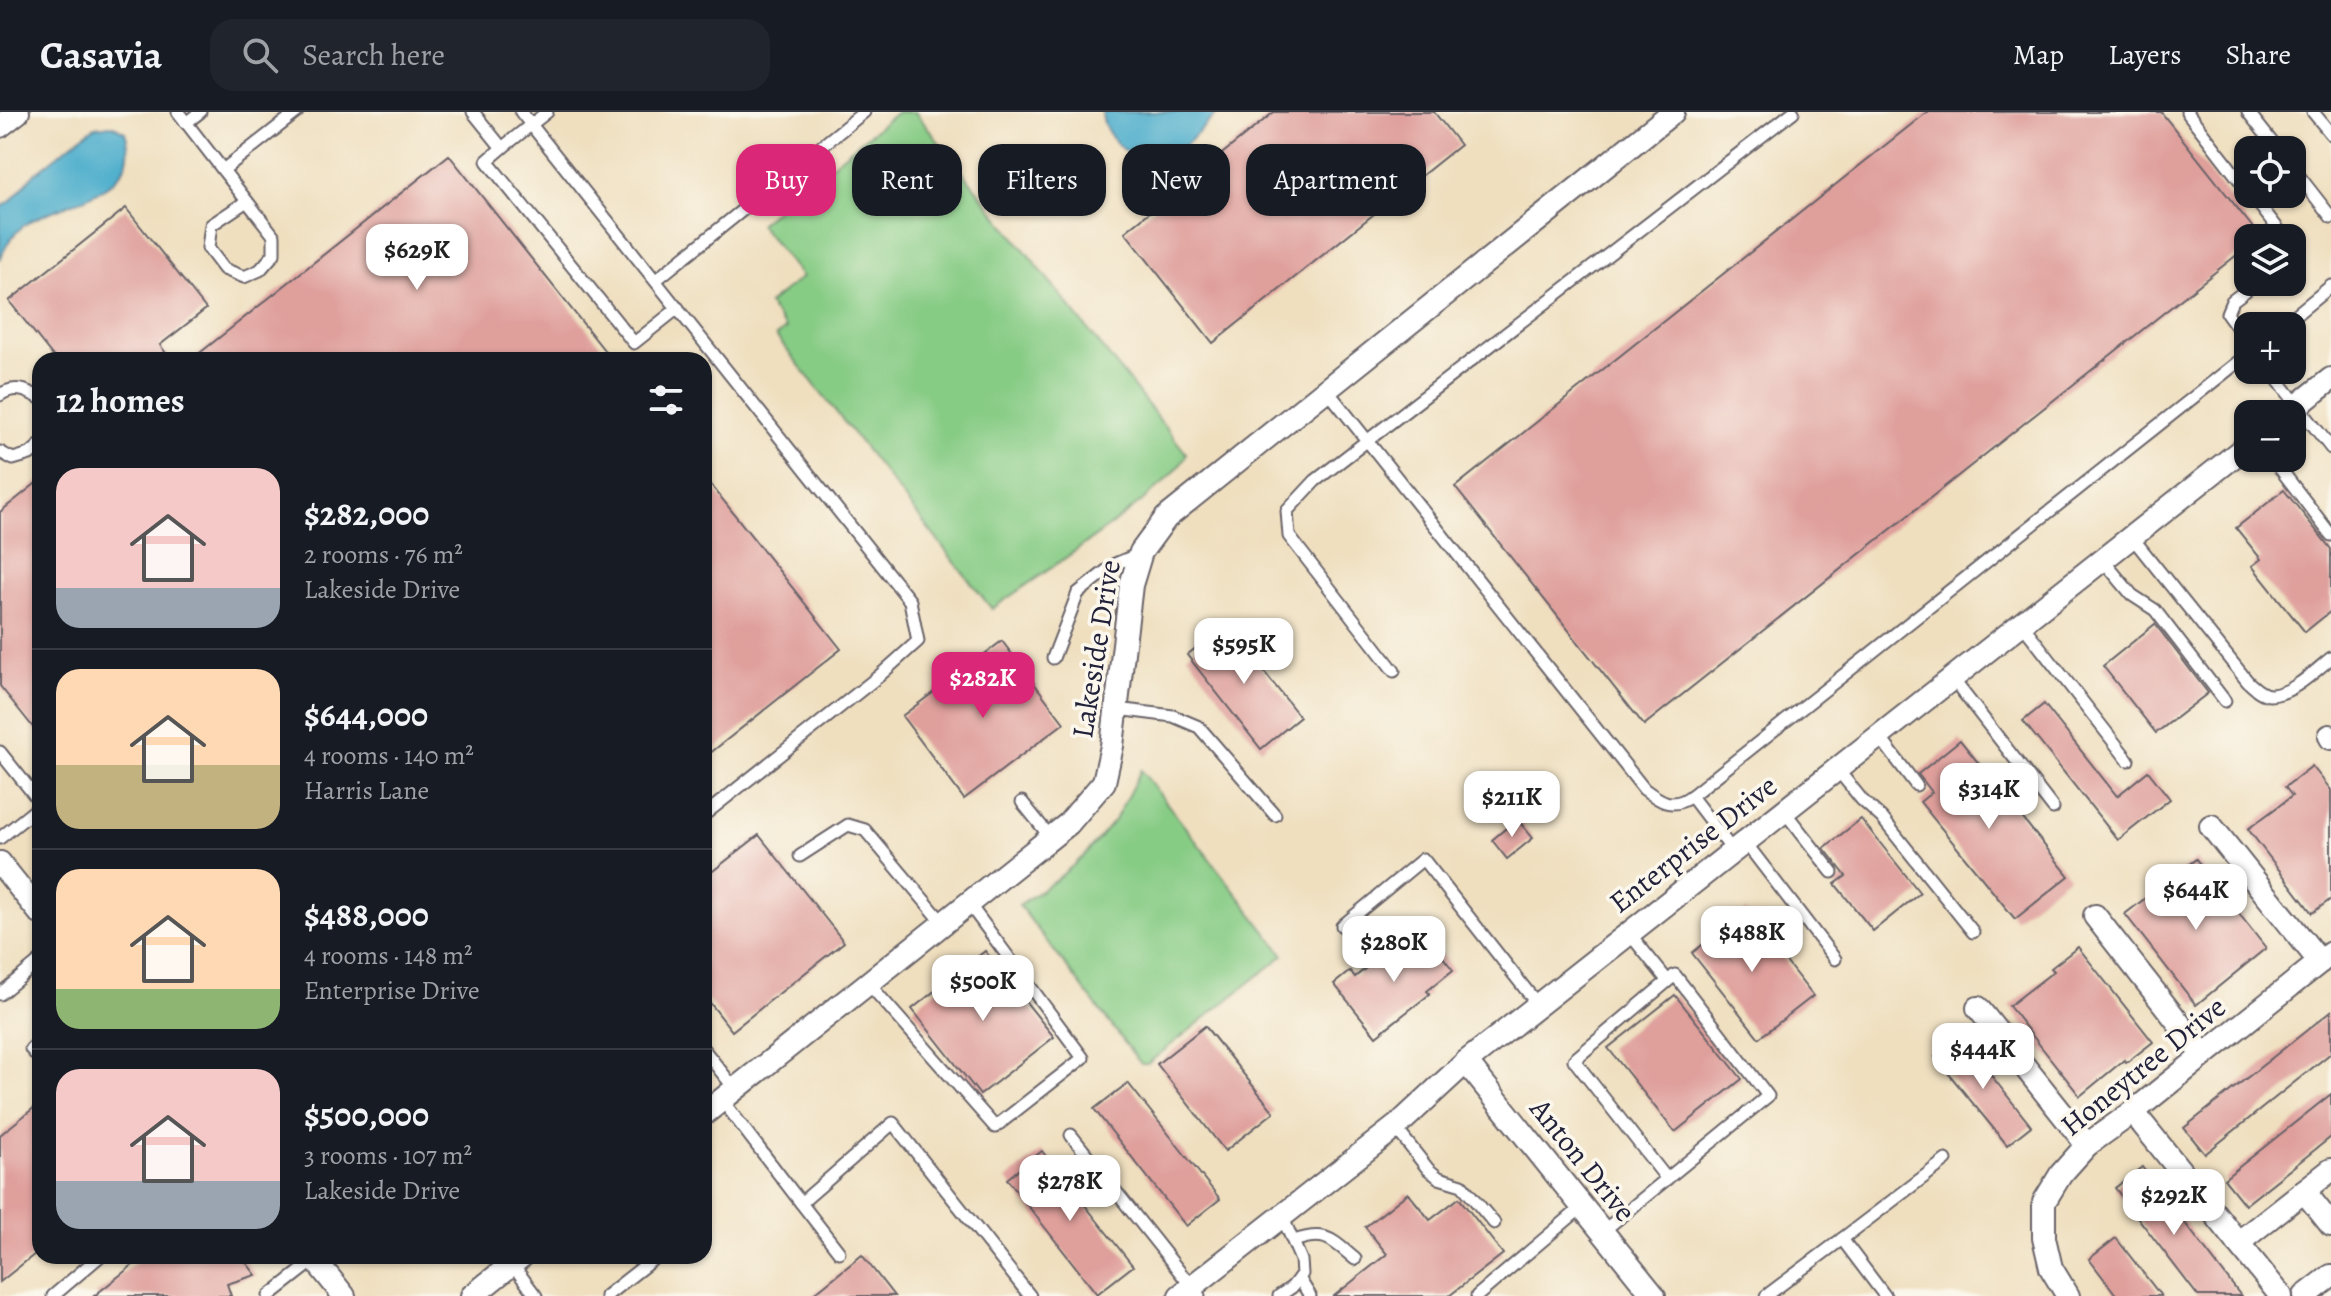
<!DOCTYPE html>
<meta charset="utf-8">
<style>
:root{--surface:#171b24;--page:#20242c;--text:#f1f3f6;--muted:#9ea1a6;--line:#363941;--accent:#db2777}
body{margin:0;font-family:Alegreya,serif;background:var(--page);color:var(--text);height:100vh;display:flex;flex-direction:column;font-size:30px;white-space:nowrap}
*{box-sizing:border-box;margin:0}
p{font-size:26px;color:var(--muted)}
.icon{flex:none;width:44px;height:44px;fill:none;stroke:currentColor;stroke-width:2;stroke-linecap:round;stroke-linejoin:round}
.map{position:relative;flex:1;overflow:hidden}
.drawer{position:absolute;left:32px;top:240px;width:680px;height:912px;display:flex;flex-direction:column;background:var(--surface);border-radius:24px;box-shadow:0 2px 6px #0004}
.drawer>*{flex:none}
.hud{position:absolute;left:736px;top:32px;width:760px;height:72px;display:flex;gap:16px}
.tools{position:absolute;left:2234px;top:24px;display:grid;gap:16px}
.tools a{display:grid;place-items:center;width:72px;height:72px;border-radius:16px;background:var(--surface);box-shadow:0 2px 6px #0004;font-size:40px}
.price{position:absolute;translate:-50% -68px;padding:0 18px;border-radius:16px;background:#fff;color:#222;font-size:26px;line-height:52px;filter:drop-shadow(0 2px 4px #0008)}
.price::after{content:'';position:absolute;left:50%;top:48px;width:24px;height:18px;margin-left:-12px;background:inherit;clip-path:polygon(0 0,100% 0,50% 100%)}
.price.on{background:var(--accent);color:#fff}
ul{padding:0;list-style:none}
li{display:flex;align-items:center;gap:24px;height:200px;padding:0 24px}
li+li{border-top:2px solid var(--line)}
li span{display:grid;place-items:center;flex:none;width:224px;height:160px;border-radius:24px;color:#555}
li>.icon{margin-inline-start:auto}
span .icon{width:96px;height:96px;fill:#fffc;stroke-width:1}
li b{font-size:34px}
h2{display:flex;justify-content:space-between;align-items:center;height:96px;padding:0 24px;font-size:34px}
.chip{padding:0 28px;border-radius:24px;background:var(--surface);box-shadow:0 2px 6px #0004;font-size:28px;line-height:72px}
.chip.on{background:var(--accent);color:#fff}
header{display:flex;align-items:center;gap:48px;box-sizing:border-box;height:112px;padding:0 40px;background:var(--surface);border-bottom:2px solid var(--line)}
header strong{font-size:38px}
nav{display:flex;gap:44px;margin-inline-start:auto;font-size:28px}
.search{width:560px;height:72px;background:var(--page);display:flex;align-items:center;gap:20px;box-sizing:border-box;padding:0 28px;border-radius:24px;color:var(--muted);font-size:30px}
.map>svg:first-child{display:block}
</style>
<header>
<strong>Casavia</strong>
<div class="search"><svg class="icon" aria-label="search" viewBox="0 0 24 24"><circle cx="10" cy="10" r="6"/><path d="M15 15l6 6"/></svg>Search here</div>
<nav><a>Map</a><a>Layers</a><a>Share</a></nav>
</header>
<div class="map">
<svg width="2331" height="1184" viewBox="0 0 2331 1184">
<rect width="100%" height="100%" fill="#fbf7ec"/>
<filter id="ink" filterUnits="userSpaceOnUse"><feTurbulence type="fractalNoise" baseFrequency=".0125" numOctaves="2"/><feDisplacementMap in="SourceGraphic" scale="16" xChannelSelector="R" yChannelSelector="G"/><feConvolveMatrix kernelMatrix="1 2 1 2 8 2 1 2 1" color-interpolation-filters="sRGB"/></filter>
<filter id="wash" filterUnits="userSpaceOnUse"><feTurbulence type="fractalNoise" baseFrequency=".006" numOctaves="4" result="noise"/><feDisplacementMap in="SourceGraphic" scale="32" xChannelSelector="R" yChannelSelector="G"/><feGaussianBlur stdDeviation="1.8" result="paint"/><feColorMatrix in="noise" values="0 0 0 0 0 0 0 0 0 0 0 0 0 0 0 0 0 1.4 0 .05"/><feComposite in="paint" operator="in"/></filter>
<g filter="url(#wash)">
<rect width="100%" height="100%" fill="#efdfbf"/>
<!-- green -->
<g fill="#87cc85" stroke="#547760" stroke-width="2">
<path d="M897,0H915L1186,341C1185,369 1022,475 992,497L776,224L786,217L768,192L802,165L759,112Z"/>
<path d="M1141,658L1284,843L1147,952H1141L1019,793L1056,768L1084,744L1116,706Z"/>
</g>
<!-- water -->
<g fill="#4daecc" stroke="#386884" stroke-width="2">
<path d="M1102,0H1218L1188,31L1161,49C1153,47 1142,48 1135,45C1119,38 1102,17 1102,0Z"/>
<path d="M112,13L125,20C146,80 66,88 29,110C14,119 6,132 0,148V96L11,89L34,62L78,27L95,15Z"/>
</g>
<g id="blocks">
<!-- building -->
<g fill="#df9f9b">
<path d="M1274,0H1434L1460,33L1213,231L1125,120Z"/>
<path d="M1927,0H2161L2261,126H2248V134L1644,613L1455,375Z"/>
<path d="M449,43L612,248H191Z"/>
<path d="M126,96L206,197L160,233L171,248H56L9,189Z"/>
<path d="M704,364L841,537L704,646Z"/>
<path d="M40,368V624L0,574V400Z"/>
<path d="M2284,378L2331,437V499L2305,520L2252,454L2261,447L2236,416Z"/>
<path d="M1226,512L1300,605L1261,637L1187,543Z"/>
<path d="M2155,512L2208,581L2156,621L2103,554Z"/>
<path d="M1002,529L1064,611L964,687L902,604Z"/>
<path d="M2044,592L2117,684L2148,659L2170,687L2118,728L2023,609Z"/>
<path d="M1960,628L2069,764L2015,807L1920,690L1932,680L1918,662Z"/>
<path d="M2312,654L2331,678V787L2312,801L2248,717L2292,684L2285,675Z"/>
<path d="M1517,707L1533,726L1507,747L1492,728Z"/>
<path d="M1861,707L1920,781L1873,819L1835,772L1846,764L1824,736Z"/>
<path d="M759,723L844,830L732,919L704,883V766Z"/>
<path d="M2196,747L2266,836L2196,893L2125,802Z"/>
<path d="M1746,799L1813,884L1759,926L1692,841Z"/>
<path d="M1425,822L1453,858L1427,879L1430,882L1376,924L1334,872L1350,859L1355,865L1392,835L1399,843Z"/>
<path d="M2078,835L2153,930L2126,951L2124,948L2080,984L2009,894L2054,859L2051,856Z"/>
<path d="M985,839L1054,925L980,983L912,897Z"/>
<path d="M1675,883L1742,967L1675,1020L1608,936Z"/>
<path d="M2331,899V941L2205,1042L2184,1016Z"/>
<path d="M1205,914L1274,1000L1225,1039L1157,952Z"/>
<path d="M1961,925L2031,1014L2007,1033L1935,945Z"/>
<path d="M1128,971L1220,1087L1186,1114L1094,997Z"/>
<path d="M2331,982V1025L2245,1093L2224,1067Z"/>
<path d="M40,991V1138L0,1170V1023Z"/>
<path d="M1042,1039L1133,1154L1097,1182L1007,1067Z"/>
<path d="M2142,1055L2241,1184H2198L2115,1076Z"/>
<path d="M1408,1081L1430,1108L1459,1086L1503,1142L1449,1184H1334L1387,1142L1365,1115Z"/>
<path d="M2116,1126L2161,1184H2117L2089,1147Z"/>
<path d="M862,1143L894,1184H811Z"/>
<path d="M144,1144H241L256,1163L227,1172L231,1184H94Z"/>
</g>
</g>
</g>
<g filter="url(#ink)">
<use href="#blocks" fill-opacity="0" stroke="#6a6469" stroke-width="2"/>
<g fill="none" stroke-linecap="round" stroke-linejoin="round">
<defs>
<g id="service">
<path d="M178,0L274,124V142L260,158L244,165L224,157L208,136L211,113L247,89"/>
<path d="M473,0L502,36L487,49L634,231L678,196"/>
<path d="M521,0L910,489L918,529L879,564L704,703"/>
<path d="M2187,0L2248,79"/>
<path d="M2248,0L2278,38"/>
<path d="M2313,0L2331,22"/>
<path d="M186,11L200,0"/>
<path d="M502,36L547,0"/>
<path d="M2292,55L2331,105"/>
<path d="M223,58L297,0"/>
<path d="M2251,82L2285,126"/>
<path d="M656,168L864,0"/>
<path d="M2282,214L2331,174"/>
<path d="M2248,230L2227,201L2232,189L2257,170"/>
<path d="M2270,258L2331,336"/>
<path d="M1327,278L1644,677C1660,689 1672,698 1691,684L1733,739"/>
<path d="M0,283C14,273 26,278 40,286"/>
<path d="M0,340L13,347L30,342L40,333"/>
<path d="M2272,346L2331,423"/>
<path d="M2131,424L2248,570C2254,575 2261,583 2270,583C2291,583 2315,559 2331,546"/>
<path d="M2102,447L2132,483L2155,498L2225,589"/>
<path d="M2021,511L2128,648"/>
<path d="M1053,546L1078,481L1115,452L1141,441"/>
<path d="M1394,559L1289,424L1287,399L1315,369L1793,0"/>
<path d="M1952,566L2053,696"/>
<path d="M1117,597L1173,604L1199,615L1275,703"/>
<path d="M1879,624L1916,673"/>
<path d="M0,640L40,690"/>
<path d="M1837,657L1862,688L1882,706L1973,820"/>
<path d="M1691,684L2248,242"/>
<path d="M1022,690L1051,726"/>
<path d="M1784,699L1832,760"/>
<path d="M0,726L40,694"/>
<path d="M1745,730L1835,847"/>
<path d="M800,744L848,713L865,718L944,812"/>
<path d="M1342,814L1423,747L1538,893"/>
<path d="M1629,821L1667,868"/>
<path d="M868,871L995,1015L1083,946L969,792"/>
<path d="M0,882L40,849"/>
<path d="M40,929L31,937L40,948"/>
<path d="M704,938L735,977"/>
<path d="M722,988L801,1091L893,1011L1030,1184"/>
<path d="M1395,1015L1428,1057L1439,1066L1462,1073L1494,1111"/>
<path d="M1071,1023L1199,1184"/>
<path d="M801,1091L839,1140"/>
<path d="M1602,1120L1768,984L1675,863L1574,948L1667,1067"/>
<path d="M1842,1127L1946,1048"/>
<path d="M1294,1129C1326,1118 1331,1127 1355,1147"/>
<path d="M512,1152L536,1184"/>
<path d="M1299,1166L1310,1184"/>
<path d="M53,1184L100,1144"/>
<path d="M269,1184L315,1148"/>
<path d="M606,1184L657,1144"/>
<path d="M1279,1184L1292,1175L1302,1162L1301,1148L1282,1104"/>
<path d="M1477,1184L1582,1095"/>
<path d="M1766,1184L1842,1127L1885,1184"/>
</g>
<g id="minor">
<path d="M0,14L18,0"/>
<path d="M2287,302L2331,267"/>
<path d="M2330,624L2331,626"/>
<path d="M2211,714L2320,850"/>
<path d="M0,751L40,801"/>
<path d="M2095,804L2203,942"/>
<path d="M1978,896L2087,1033"/>
<path d="M1466,950L1654,1184"/>
<path d="M2133,1000L2281,1184"/>
<path d="M704,1002L1068,712L1104,670L1112,634L1131,473L1141,440L1166,406L1673,0"/>
<path d="M2304,1079L2331,1058"/>
<path d="M2238,1131L2304,1079L2331,1113"/>
<path d="M312,1144L344,1184"/>
<path d="M472,1184L522,1144"/>
<path d="M1180,1184L1398,1013L1466,950L2248,333"/>
<path d="M2068,1184L2051,1156L2044,1126V1090L2061,1062L2087,1033L2133,1000L2331,841"/>
<path d="M2305,1184L2331,1164"/>
</g>
</defs>
<!-- service casing -->
<use href="#service" stroke="#6a6469" stroke-width="15"/>
<!-- minor casing -->
<use href="#minor" stroke="#6a6469" stroke-width="26"/>
<!-- service -->
<use href="#service" stroke="#fff" stroke-width="11"/>
<!-- minor -->
<use href="#minor" stroke="#fff" stroke-width="22"/>
</g>
</g>
<g text-anchor="middle" dominant-baseline="central" stroke-width="7" stroke-linejoin="round" paint-order="stroke">
<!-- street labels -->
<g font-size="30" fill="#22223b" stroke="#fbf7ec">
<text transform="translate(1096 537) rotate(-81)">Lakeside Drive</text>
<text transform="translate(1693 732) rotate(-38)">Enterprise Drive</text>
<text transform="translate(2143 954) rotate(-39)">Honeytree Drive</text>
<text transform="translate(1583 1048) rotate(51)">Anton Drive</text>
</g>
</g>
</svg>
<div class="tools">
<a><svg class="icon" aria-label="locate" viewBox="0 0 24 24"><circle cx="12" cy="12" r="6"/><path d="M12 2v4M12 18v4M2 12h4M18 12h4"/></svg></a>
<a><svg class="icon" aria-label="layers" viewBox="0 0 24 24"><path d="M12 4l9 5-9 5-9-5zM3 14l9 5 9-5"/></svg></a>
<a>+</a>
<a>−</a>
</div>
<b class="price" style="left:417px;top:180px">$629K</b>
<b class="price" style="left:1244px;top:574px">$595K</b>
<b class="price on" style="left:983px;top:608px">$282K</b>
<b class="price" style="left:1989px;top:719px">$314K</b>
<b class="price" style="left:1512px;top:727px">$211K</b>
<b class="price" style="left:2196px;top:820px">$644K</b>
<b class="price" style="left:1752px;top:862px">$488K</b>
<b class="price" style="left:1394px;top:872px">$280K</b>
<b class="price" style="left:983px;top:911px">$500K</b>
<b class="price" style="left:1983px;top:979px">$444K</b>
<b class="price" style="left:1070px;top:1111px">$278K</b>
<b class="price" style="left:2174px;top:1125px">$292K</b>
<div class="hud">
<a class="chip on">Buy</a>
<a class="chip">Rent</a>
<a class="chip">Filters</a>
<a class="chip">New</a>
<a class="chip">Apartment</a>
</div>
<section class="drawer">
<h2>12 homes<svg class="icon" aria-label="filters" viewBox="0 0 24 24"><path d="M4 7h16M4 17h16"/><circle cx="9" cy="7" r="2"/><circle cx="15" cy="17" r="2"/></svg></h2>
<ul>
<li><span style="background:linear-gradient(#f6c9c9 75%,#9aa5b1 0)"><svg class="icon" aria-label="home" viewBox="0 0 24 24"><path d="M3 11l9-7 9 7M6 9v11h12V9"/></svg></span><div><b>$282,000</b><p>2 rooms · 76 m²</p><p>Lakeside Drive</p></div></li>
<li><span style="background:linear-gradient(#ffd9b3 60%,#c2b280 0)"><svg class="icon" aria-label="home" viewBox="0 0 24 24"><path d="M3 11l9-7 9 7M6 9v11h12V9"/></svg></span><div><b>$644,000</b><p>4 rooms · 140 m²</p><p>Harris Lane</p></div></li>
<li><span style="background:linear-gradient(#ffd9b3 75%,#8fb573 0)"><svg class="icon" aria-label="home" viewBox="0 0 24 24"><path d="M3 11l9-7 9 7M6 9v11h12V9"/></svg></span><div><b>$488,000</b><p>4 rooms · 148 m²</p><p>Enterprise Drive</p></div></li>
<li><span style="background:linear-gradient(#f6c9c9 70%,#9aa5b1 0)"><svg class="icon" aria-label="home" viewBox="0 0 24 24"><path d="M3 11l9-7 9 7M6 9v11h12V9"/></svg></span><div><b>$500,000</b><p>3 rooms · 107 m²</p><p>Lakeside Drive</p></div></li>
</ul>
</section>
</div>
